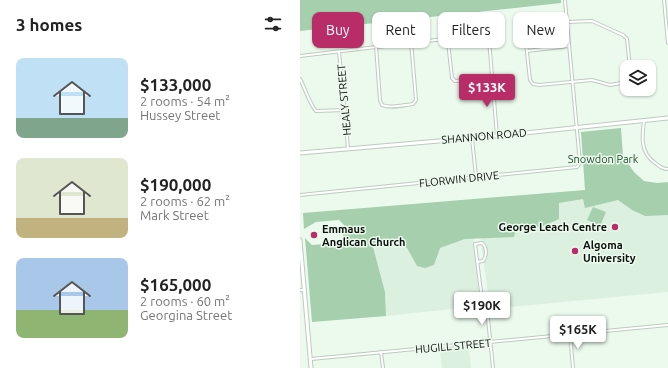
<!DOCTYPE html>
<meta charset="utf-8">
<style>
:root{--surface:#fff;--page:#f6f6f6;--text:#222;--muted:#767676;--accent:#b82d67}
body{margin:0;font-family:Ubuntu,sans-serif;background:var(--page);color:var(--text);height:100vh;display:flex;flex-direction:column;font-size:15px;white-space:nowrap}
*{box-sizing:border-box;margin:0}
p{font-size:13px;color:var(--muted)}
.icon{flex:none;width:22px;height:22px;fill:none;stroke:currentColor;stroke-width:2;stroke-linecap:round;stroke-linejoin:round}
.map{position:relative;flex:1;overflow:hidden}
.drawer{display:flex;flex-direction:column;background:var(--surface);width:300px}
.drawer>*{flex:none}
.guide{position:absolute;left:12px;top:12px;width:296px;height:36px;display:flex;gap:8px}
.controls{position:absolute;left:320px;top:60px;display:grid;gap:8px}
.controls a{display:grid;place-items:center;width:36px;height:36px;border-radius:8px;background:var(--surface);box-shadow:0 1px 3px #0004;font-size:20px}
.price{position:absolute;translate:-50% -34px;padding:0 9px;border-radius:4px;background:#fff;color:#222;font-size:13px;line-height:26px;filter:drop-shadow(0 1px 2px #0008)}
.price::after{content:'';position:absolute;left:50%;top:24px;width:12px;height:9px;margin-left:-6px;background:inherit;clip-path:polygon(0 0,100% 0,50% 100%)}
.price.active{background:var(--accent);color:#fff}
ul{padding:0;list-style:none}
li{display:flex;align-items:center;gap:12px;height:100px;padding:0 16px}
li span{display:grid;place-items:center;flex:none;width:112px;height:80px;border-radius:8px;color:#555}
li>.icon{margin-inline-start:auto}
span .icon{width:48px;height:48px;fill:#fffc;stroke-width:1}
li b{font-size:17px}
h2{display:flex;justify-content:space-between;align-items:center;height:48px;padding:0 16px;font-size:17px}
.tag{padding:0 14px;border-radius:8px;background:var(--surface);box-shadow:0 1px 3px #0004;font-size:14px;line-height:36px}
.tag.active{background:var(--accent);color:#fff}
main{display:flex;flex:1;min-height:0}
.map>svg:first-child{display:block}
</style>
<main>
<section class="drawer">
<h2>3 homes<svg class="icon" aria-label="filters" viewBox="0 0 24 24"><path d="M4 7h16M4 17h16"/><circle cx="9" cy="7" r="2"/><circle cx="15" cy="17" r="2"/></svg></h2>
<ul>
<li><span style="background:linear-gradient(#bfe0f5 75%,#7fa58c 0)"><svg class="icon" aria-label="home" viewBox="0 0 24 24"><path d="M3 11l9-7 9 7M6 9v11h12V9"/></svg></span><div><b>$133,000</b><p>2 rooms · 54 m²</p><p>Hussey Street</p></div></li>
<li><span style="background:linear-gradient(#dfe7d0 75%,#c2b280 0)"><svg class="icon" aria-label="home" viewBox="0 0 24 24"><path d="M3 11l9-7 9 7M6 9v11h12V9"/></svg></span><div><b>$190,000</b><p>2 rooms · 62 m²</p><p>Mark Street</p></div></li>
<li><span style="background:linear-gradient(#a9c7e8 65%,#8fb573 0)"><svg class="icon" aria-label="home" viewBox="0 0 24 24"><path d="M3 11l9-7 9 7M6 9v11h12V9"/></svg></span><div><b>$165,000</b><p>2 rooms · 60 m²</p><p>Georgina Street</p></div></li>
</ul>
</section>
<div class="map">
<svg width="368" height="368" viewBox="0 0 368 368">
<rect width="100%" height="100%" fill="#ecfaee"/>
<!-- built -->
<g fill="#dcf0e0">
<path d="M368,186V292L190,309L176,204Z"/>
<path d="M174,238L180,306L86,316L85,292L72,247H83L97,243L107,248L117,266L134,265L139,248L165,239Z"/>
<path d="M169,348L171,368H142L140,350Z"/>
</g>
<!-- green -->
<g fill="#a6cfae">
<path d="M0,0H261V3L0,31Z"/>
<path d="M321,128L323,156L334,172L344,181L357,183L368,182V215L345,216L332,210L318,200L285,208L283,199L259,203V219L241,227L216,229L214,237L165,239L140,248L134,265L125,268L117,266L107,248L97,243L83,247H73L85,292L86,316L12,322L5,238L12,245L37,243L43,238L44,225L39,220L16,222L4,229L3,213L285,190L281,132Z"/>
<path d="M293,207L306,212L300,226L287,220Z"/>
</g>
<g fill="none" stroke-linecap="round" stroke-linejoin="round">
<defs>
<g id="street">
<path d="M364,0L368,43"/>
<path d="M187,15L197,136"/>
<path d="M267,22L292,21L323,35L327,39L330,67"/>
<circle cx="225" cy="29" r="5"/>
<path d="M225,34L230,80L233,84L239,85L292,80L310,85L327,82"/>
<path d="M76,46L80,100L82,105C91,109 104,105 113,104L116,100L111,41"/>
<path d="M227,51L269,46"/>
<path d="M39,52L48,148"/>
<path d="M0,56L144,39L148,42L152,78L155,81L192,78"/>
<path d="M0,79C5,88 10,105 16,111L45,110"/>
<path d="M344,121C342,136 340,152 354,162C359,166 362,169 368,169"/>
<path d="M172,138L176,177"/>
<path d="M0,195L277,167L280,163L265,1"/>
<path d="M177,262L183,261C187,256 187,247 182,243L175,244L183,308"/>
<path d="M0,290H5"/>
<path d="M179,308L187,309L193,368"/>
<path d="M270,334L273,368"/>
<path d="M81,352L83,368"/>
<path d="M11,359L368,325"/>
</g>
<g id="secondary">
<path d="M0,153L197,136L368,118"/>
<path d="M0,240L11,368"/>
</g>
</defs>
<!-- street casing -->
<use href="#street" stroke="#bdcabf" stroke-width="4"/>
<!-- secondary casing -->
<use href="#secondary" stroke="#bdcabf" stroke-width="5"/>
<!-- street -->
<use href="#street" stroke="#fff" stroke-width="2"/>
<!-- secondary -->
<use href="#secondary" stroke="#fff" stroke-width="3"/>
</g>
<!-- markers -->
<g fill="#b82d67" stroke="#ecfaee" stroke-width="1.5">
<circle cx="315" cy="227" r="4"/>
<circle cx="14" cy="235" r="4"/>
<circle cx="275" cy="251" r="4"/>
</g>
<g text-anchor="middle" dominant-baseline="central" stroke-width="3" stroke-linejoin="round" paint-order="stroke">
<!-- street labels -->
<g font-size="11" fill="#0b100c" stroke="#ecfaee">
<text transform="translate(44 100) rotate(-95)">HEALY STREET</text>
<text transform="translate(184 136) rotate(-5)">SHANNON ROAD</text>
<text transform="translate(159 179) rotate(-6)">FLORWIN DRIVE</text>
<text transform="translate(153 346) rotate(-5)">HUGILL STREET</text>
</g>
<!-- park labels -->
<g font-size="11" fill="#194827" stroke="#ecfaee">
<text x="303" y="159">Snowdon Park</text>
</g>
<!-- poi labels -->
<g font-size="11" font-weight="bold" fill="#0b100c" stroke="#ecfaee" text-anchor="start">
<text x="307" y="227" text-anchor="end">George Leach Centre</text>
<text x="22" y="229">Emmaus<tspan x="22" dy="13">Anglican Church</tspan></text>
<text x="283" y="245">Algoma<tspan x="283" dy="13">University</tspan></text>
</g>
</g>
</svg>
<div class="controls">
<a><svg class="icon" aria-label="layers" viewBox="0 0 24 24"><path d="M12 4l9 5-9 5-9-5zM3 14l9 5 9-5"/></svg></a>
</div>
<b class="price active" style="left:187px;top:108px">$133K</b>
<b class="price" style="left:182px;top:326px">$190K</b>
<b class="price" style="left:278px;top:350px">$165K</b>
<div class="guide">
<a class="tag active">Buy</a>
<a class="tag">Rent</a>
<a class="tag">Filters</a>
<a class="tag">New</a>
</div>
</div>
</main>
